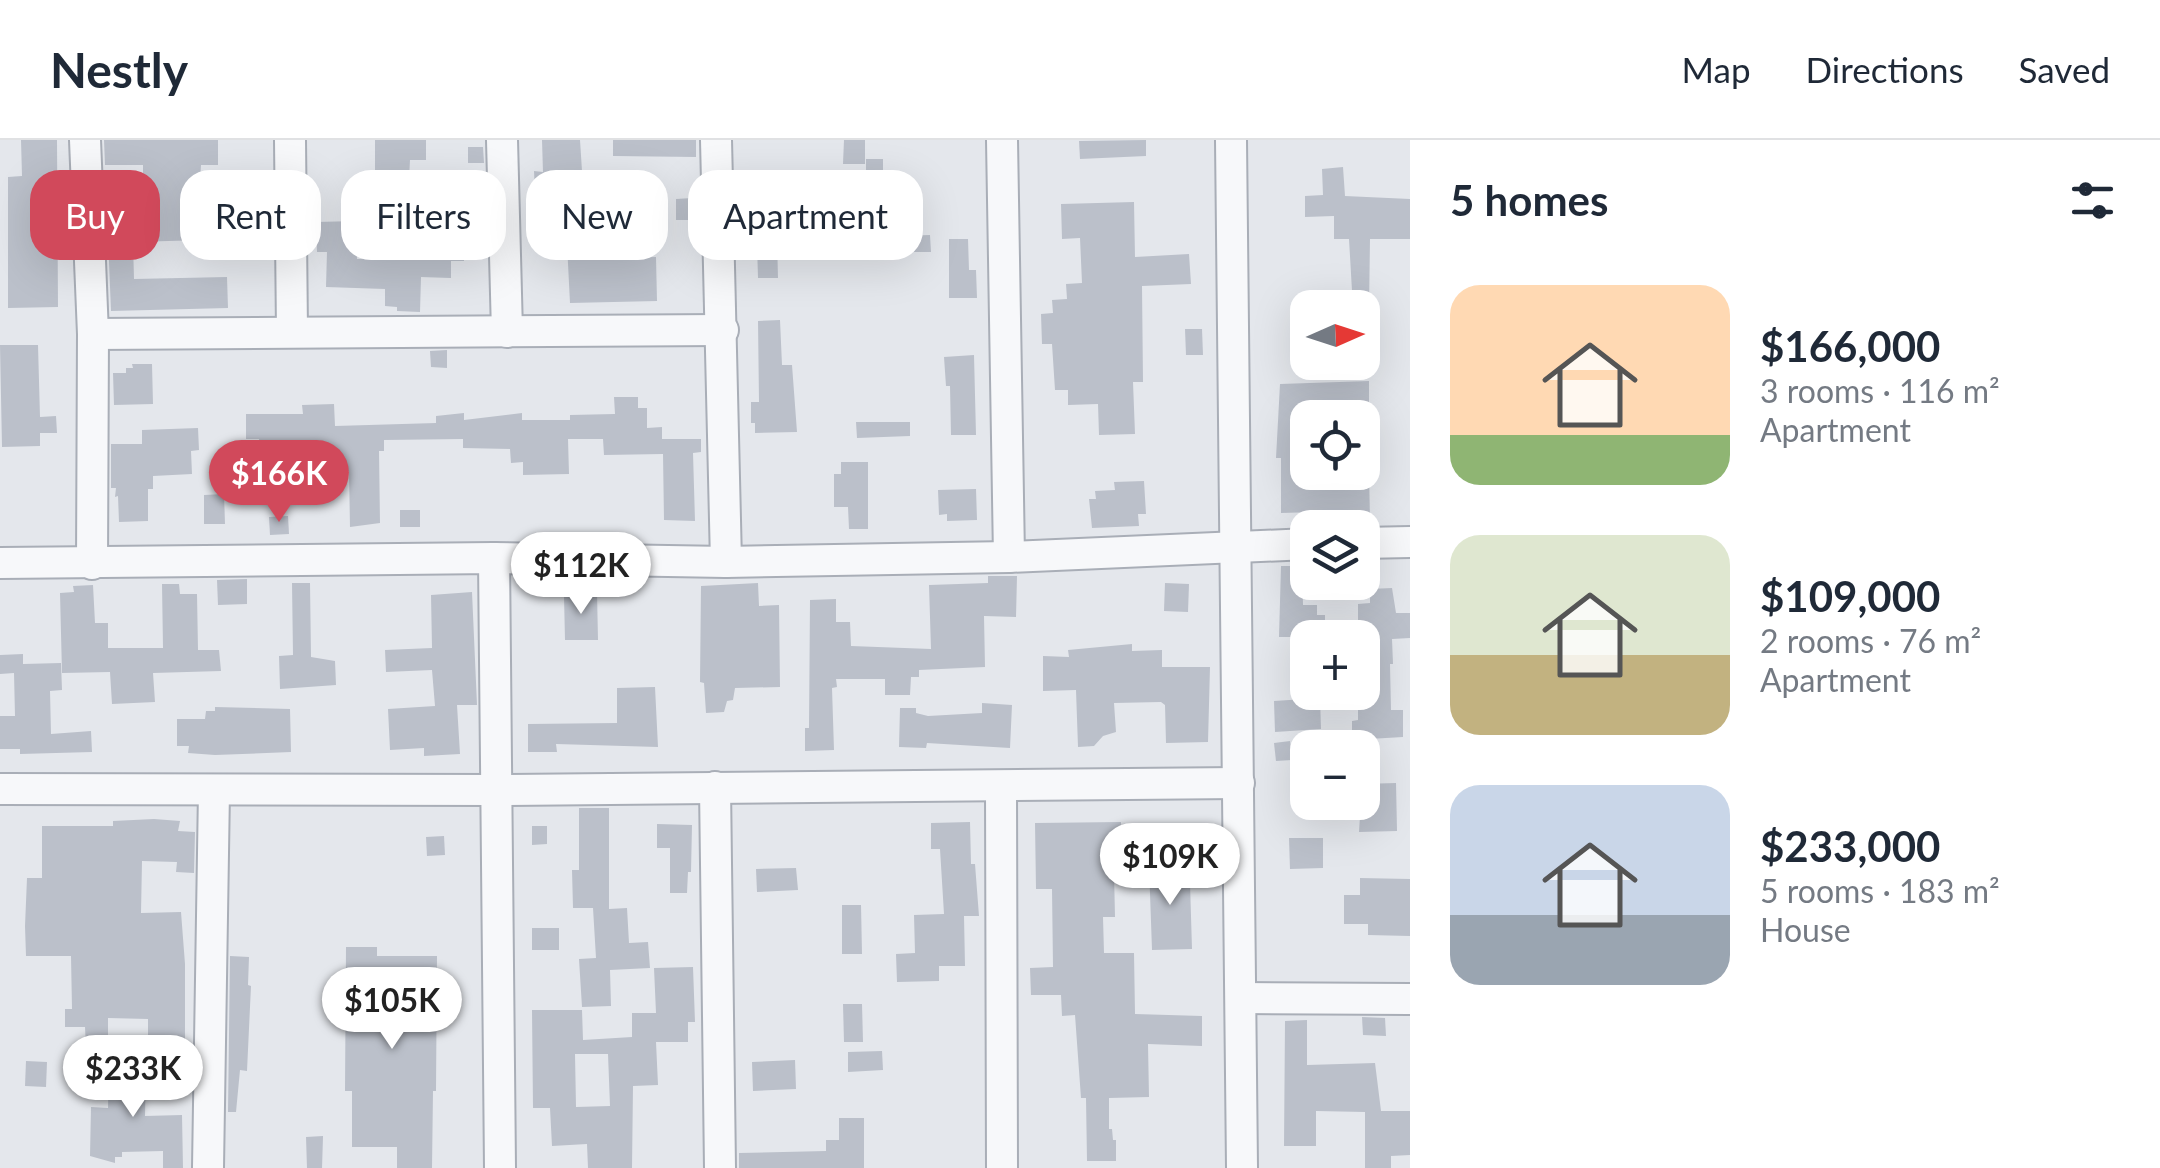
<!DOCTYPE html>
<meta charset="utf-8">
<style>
:root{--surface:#fff;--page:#f6f6f7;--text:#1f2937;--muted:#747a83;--line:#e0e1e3;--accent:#d1495b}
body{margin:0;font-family:Lato,sans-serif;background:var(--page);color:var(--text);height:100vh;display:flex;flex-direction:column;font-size:38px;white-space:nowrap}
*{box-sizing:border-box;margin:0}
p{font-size:32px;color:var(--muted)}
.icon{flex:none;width:55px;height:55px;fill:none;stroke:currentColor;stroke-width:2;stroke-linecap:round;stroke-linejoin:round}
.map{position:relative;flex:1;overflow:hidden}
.side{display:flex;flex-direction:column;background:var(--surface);width:750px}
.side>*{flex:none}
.top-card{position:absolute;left:30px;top:30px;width:950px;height:90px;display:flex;gap:20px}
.needle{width:65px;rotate:87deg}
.buttons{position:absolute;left:1290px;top:150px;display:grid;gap:20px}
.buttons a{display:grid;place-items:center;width:90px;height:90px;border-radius:20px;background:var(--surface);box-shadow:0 10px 40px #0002;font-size:50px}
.price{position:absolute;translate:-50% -85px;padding:0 22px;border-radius:35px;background:#fff;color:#222;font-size:32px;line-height:65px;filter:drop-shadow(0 2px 5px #0008)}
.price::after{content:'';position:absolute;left:50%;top:60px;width:30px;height:22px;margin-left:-15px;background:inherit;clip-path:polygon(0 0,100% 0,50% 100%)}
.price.selected{background:var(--accent);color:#fff}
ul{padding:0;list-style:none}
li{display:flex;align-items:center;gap:30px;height:250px;padding:0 40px}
li span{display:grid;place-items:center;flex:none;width:280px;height:200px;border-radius:30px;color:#555}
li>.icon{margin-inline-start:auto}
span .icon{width:120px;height:120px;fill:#fffc;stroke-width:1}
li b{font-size:42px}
h2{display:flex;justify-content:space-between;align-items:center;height:120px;padding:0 40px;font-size:42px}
.chip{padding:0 35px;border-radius:30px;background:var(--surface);box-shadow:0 10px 40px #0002;font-size:35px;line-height:90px}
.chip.selected{background:var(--accent);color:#fff}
header{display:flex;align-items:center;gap:60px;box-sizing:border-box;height:140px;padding:0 50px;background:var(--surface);border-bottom:2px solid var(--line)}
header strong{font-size:48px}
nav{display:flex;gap:55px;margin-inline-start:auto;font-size:35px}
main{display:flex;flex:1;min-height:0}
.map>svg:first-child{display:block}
</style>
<header>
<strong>Nestly</strong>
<nav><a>Map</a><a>Directions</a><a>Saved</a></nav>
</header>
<main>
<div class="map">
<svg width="1410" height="1028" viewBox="0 0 1410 1028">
<rect width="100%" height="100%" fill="#e4e7ec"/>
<!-- building -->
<g fill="#bbc0ca" fill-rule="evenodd">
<path d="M21,0H57L58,167L8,168V37L22,36Z"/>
<path d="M104,0H218V25H201L198,73L272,71V98L133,102L134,139L227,137L228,168L111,171L107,72L143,71V25H105Z"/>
<path d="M375,0H426V20H410L407,78L449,79L450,72L474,74L471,105H464V121H451V138L421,137L420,172L397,171V167L385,166V149L326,147L327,112H317L316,82L356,81L357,119H399V81H391L390,70L356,71L355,50H375Z"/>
<path d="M542,0H580L582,31H612L614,118L656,117L657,161L570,163L567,104L531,105L530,74H536L534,31L543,32Z"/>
<path d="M613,0H696V17L613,16Z"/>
<path d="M844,0H865V24H843Z"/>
<path d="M1146,0V16L1080,19L1079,1Z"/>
<path d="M468,7H483L484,23H468Z"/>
<path d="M866,19H883V66H888V88H898V96L930,95L931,112H861L860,97H866Z"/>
<path d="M1343,27L1345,56L1410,59V99H1370L1369,168H1353L1349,99H1334V76L1305,77V56L1323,55L1322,29Z"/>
<path d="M692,58V80H676V59Z"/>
<path d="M1134,62L1135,117L1189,114L1191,144L1142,146L1143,242H1133L1135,294L1099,295L1098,264L1068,265V250H1055L1052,204H1042L1041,174L1053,173L1052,160L1067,159L1066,144L1082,143L1080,98L1062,99L1061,64Z"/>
<path d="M789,69L790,98H777L778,138H758L756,71Z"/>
<path d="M949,99H968L969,130H976L977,158H949Z"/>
<path d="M780,180L782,225H792L797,292L755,293V283H751V262H759L758,181Z"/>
<path d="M1185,189H1202L1203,215H1186Z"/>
<path d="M0,205H38L40,277L56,276L57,293H40V306L2,307Z"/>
<path d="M447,210V228L431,227L430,211Z"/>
<path d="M974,215L976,295H951L950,246H946L944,217Z"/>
<path d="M132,224H152L153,264L114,265L113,233H126V228H133Z"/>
<path d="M1369,241V278H1302V336L1369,332L1370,379L1349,380V371L1281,373V318H1276L1280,244Z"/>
<path d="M614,257H638V268H647V288L662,287V299H701V312L693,313L695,381L664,380L663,314L604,315L603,299H568L569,334L523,335V322L511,323L510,309L463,308V299L384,300V311H379L380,383L350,387L349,331H338V322L291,323V310H260L259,299H246V274H303L302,265L334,264L335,286L436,283V276L464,273V280L522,273V280H570V275L615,274Z"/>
<path d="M856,282H910V296L857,298Z"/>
<path d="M198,288L199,310L191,311L192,334L153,336V349H148V381L119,382L118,356L115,357L116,348H111V304H142V290Z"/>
<path d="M841,322H868V389H849L848,367H834V334H841Z"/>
<path d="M1144,341L1146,374H1138L1139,386L1092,388L1089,359H1096L1095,351L1115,350L1114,342Z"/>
<path d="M976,349L977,380L947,381V374L939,375L938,350Z"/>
<path d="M224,354L225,384H204V355Z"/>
<rect x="400" y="370" width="20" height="17"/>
<path d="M288,376L289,394L270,395L269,377Z"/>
<path d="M1281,426H1302L1303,465H1317V475H1325V497H1279Z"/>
<path d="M988,436H1017L1016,477L984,476L985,527L919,530V537H911L910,555H885V539H836L837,547L832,548L834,610L805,611V588H809L810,460L836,459V482H850L851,506L931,509L929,445L988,443Z"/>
<path d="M247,439V464L218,465L217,440Z"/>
<path d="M292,443H310L311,517L335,521L336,545L280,549L279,516L293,515Z"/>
<path d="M758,443L759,466L779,465L780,547L735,548L733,560L727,561L724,572L706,573L704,543L700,542L701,446Z"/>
<path d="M1165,443L1189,444L1188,472L1164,471Z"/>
<path d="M162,444H179L180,454H197L198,510H219L221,531L153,533L155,562L112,564L110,532L62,533L60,453L74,452L73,446L93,445L95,483H108V508H163Z"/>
<path d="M1392,448L1396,473H1410V498L1392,499L1393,524H1390L1391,570H1403V597L1352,600V581L1358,580V553H1370L1369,487H1358V464L1370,463V449Z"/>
<path d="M472,452L477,565H457L460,614L424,616V608L390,610L388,569L435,566L432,530L386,532L385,510L432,508L431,455Z"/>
<path d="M580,452H597L598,500H565L564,456L580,455Z"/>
<path d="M1132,504V511L1162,510V527H1210L1208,602L1166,603L1165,565L1161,562L1114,563L1116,592L1103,596L1094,606L1078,607L1076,550L1043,551V516L1069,517L1068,510Z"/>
<path d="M23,514V524L61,523L62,550L50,551L51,594L91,591L92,612L20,614V609H0V576H15L14,533L0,534V515Z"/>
<path d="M655,547L658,607L556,604L557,612H528V584L617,583V548Z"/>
<path d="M1320,558L1321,589L1275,592L1274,561Z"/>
<path d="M982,563L1012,565L1010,608L927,603L926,608L899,607L900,568H916V573L928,576L982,573Z"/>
<path d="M215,567L290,569L291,612L215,615L188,613L189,606H177V579H205L206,571H215Z"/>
<path d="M1290,601L1292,620L1276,621L1274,603Z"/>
<path d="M1396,643L1397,691L1359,692L1362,644Z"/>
<path d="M579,668H609V769L627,768L629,803L648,802L650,828L610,830L611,866L582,867L579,819L596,818L593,768H573L572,730H579Z"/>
<path d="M154,679L180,681L178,691L195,692L194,733L176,732L177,722L142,721L141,773L181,772L185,824V920H175V930L148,932V879L108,878V917H90L89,907H86L85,887H65V869H72L71,816H26L25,786L27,738H42V686H113V681Z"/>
<path d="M970,682L971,724H975L979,776H964L965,826H939V841L897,842L896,814L915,813L914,775L944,774L940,709H931V683Z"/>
<path d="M1121,682V699L1139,698L1140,732H1114L1115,777H1103L1104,813H1134L1135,874L1202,876V906L1148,904L1149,957L1109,958V989H1112L1113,1000H1116V1021H1087L1086,958H1081L1075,875L1062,876L1061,855H1031L1030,828L1053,827L1052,749H1036L1035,683Z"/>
<path d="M657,684L692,685L691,732H688L687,753H670V708H657Z"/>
<path d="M532,686H547V704L532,705Z"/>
<path d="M444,696L445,715L427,716L426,697Z"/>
<path d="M1289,698H1323V728L1290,729Z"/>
<path d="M1183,724V743H1190L1192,809L1152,810L1149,725Z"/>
<path d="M796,728L798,750L757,752L756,729Z"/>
<path d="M1360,738L1410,739V796L1368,795V784H1344V755H1360Z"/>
<path d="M842,765H861L862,814H842Z"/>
<rect x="532" y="788" width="27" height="22"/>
<path d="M346,807H377V816H437L436,951H433L432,1028H397V1007H352V951H345Z"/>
<path d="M230,816L249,817L248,845L251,846L247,931L240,930L236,972H228Z"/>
<path d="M693,827L695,882H688V902H656L658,945L633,946L632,1028H588L587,1004L552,1006L550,968H533L532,870H582L583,900L632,897V873H656L654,828ZM575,914H608L610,966L576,967Z"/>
<path d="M843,864H862L863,902H844Z"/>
<path d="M1362,877L1385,878L1386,896L1363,895Z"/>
<path d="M1307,880V925L1375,923L1381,971H1410V1015L1391,1016V1028H1365V972L1316,971V1006H1284L1285,881Z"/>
<path d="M882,911L883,930L848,932V912Z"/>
<path d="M109,920L146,921L145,976L182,975L183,1028H163V1011L122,1012V1017H115V1023L90,1016L91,967L108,968Z"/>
<path d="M795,920L796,949L753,951L752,922Z"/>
<path d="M26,921L47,922L46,947L25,946Z"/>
<path d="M839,978H864V1028H739V1013L826,1011V1000H839Z"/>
<path d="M323,996L322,1028H307L306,997Z"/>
</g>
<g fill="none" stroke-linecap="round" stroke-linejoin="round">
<defs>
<g id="minor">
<path d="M85,0L93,194L92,424"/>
<path d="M290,0L292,191"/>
<path d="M502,0L507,192"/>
<path d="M716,0L726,422"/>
<path d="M1002,0L1009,417"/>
<path d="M1231,0L1242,1028"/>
<path d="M93,194L723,190"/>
<path d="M1362,403L1410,402"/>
<path d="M494,418L500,1028"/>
<path d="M0,423L494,418L726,422L1009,417L1308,404"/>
<path d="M715,647L720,1028"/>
<path d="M1001,648L1002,1028"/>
<path d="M0,649L497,650L1239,643"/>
<path d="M1241,858L1410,859"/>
<path d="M208,1028L214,650"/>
</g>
</defs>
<!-- minor casing -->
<use href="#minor" stroke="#a9aeb7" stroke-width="34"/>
<!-- minor -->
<use href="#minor" stroke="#f7f8fa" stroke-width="30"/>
</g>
</svg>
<div class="buttons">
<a><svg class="needle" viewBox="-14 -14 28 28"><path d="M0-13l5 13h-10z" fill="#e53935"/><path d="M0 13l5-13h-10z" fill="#747a83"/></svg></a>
<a><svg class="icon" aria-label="locate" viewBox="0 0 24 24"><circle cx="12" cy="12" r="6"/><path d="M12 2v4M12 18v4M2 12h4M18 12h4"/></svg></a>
<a><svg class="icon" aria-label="layers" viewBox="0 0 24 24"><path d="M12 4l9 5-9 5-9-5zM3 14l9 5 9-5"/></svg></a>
<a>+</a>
<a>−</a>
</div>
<b class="price selected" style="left:279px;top:385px">$166K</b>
<b class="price" style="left:581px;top:477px">$112K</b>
<b class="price" style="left:1170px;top:768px">$109K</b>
<b class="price" style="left:392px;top:912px">$105K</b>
<b class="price" style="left:133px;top:980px">$233K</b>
<div class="top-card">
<a class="chip selected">Buy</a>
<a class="chip">Rent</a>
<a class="chip">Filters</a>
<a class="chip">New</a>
<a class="chip">Apartment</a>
</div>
</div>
<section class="side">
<h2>5 homes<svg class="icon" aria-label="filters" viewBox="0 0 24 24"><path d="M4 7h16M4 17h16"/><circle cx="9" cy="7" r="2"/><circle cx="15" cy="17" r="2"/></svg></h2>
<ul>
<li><span style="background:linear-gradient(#ffd9b3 75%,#8fb573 0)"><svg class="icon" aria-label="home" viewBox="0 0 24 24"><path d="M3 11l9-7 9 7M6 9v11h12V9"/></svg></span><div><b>$166,000</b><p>3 rooms · 116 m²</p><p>Apartment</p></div></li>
<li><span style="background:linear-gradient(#dfe7d0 60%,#c2b280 0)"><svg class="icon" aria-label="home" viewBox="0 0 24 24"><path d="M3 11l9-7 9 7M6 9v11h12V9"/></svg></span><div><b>$109,000</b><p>2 rooms · 76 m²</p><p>Apartment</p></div></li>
<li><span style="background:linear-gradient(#c9d6e8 65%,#9aa5b1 0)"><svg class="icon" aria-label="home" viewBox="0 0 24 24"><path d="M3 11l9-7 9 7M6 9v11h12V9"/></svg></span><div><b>$233,000</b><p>5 rooms · 183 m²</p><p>House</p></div></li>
</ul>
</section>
</main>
